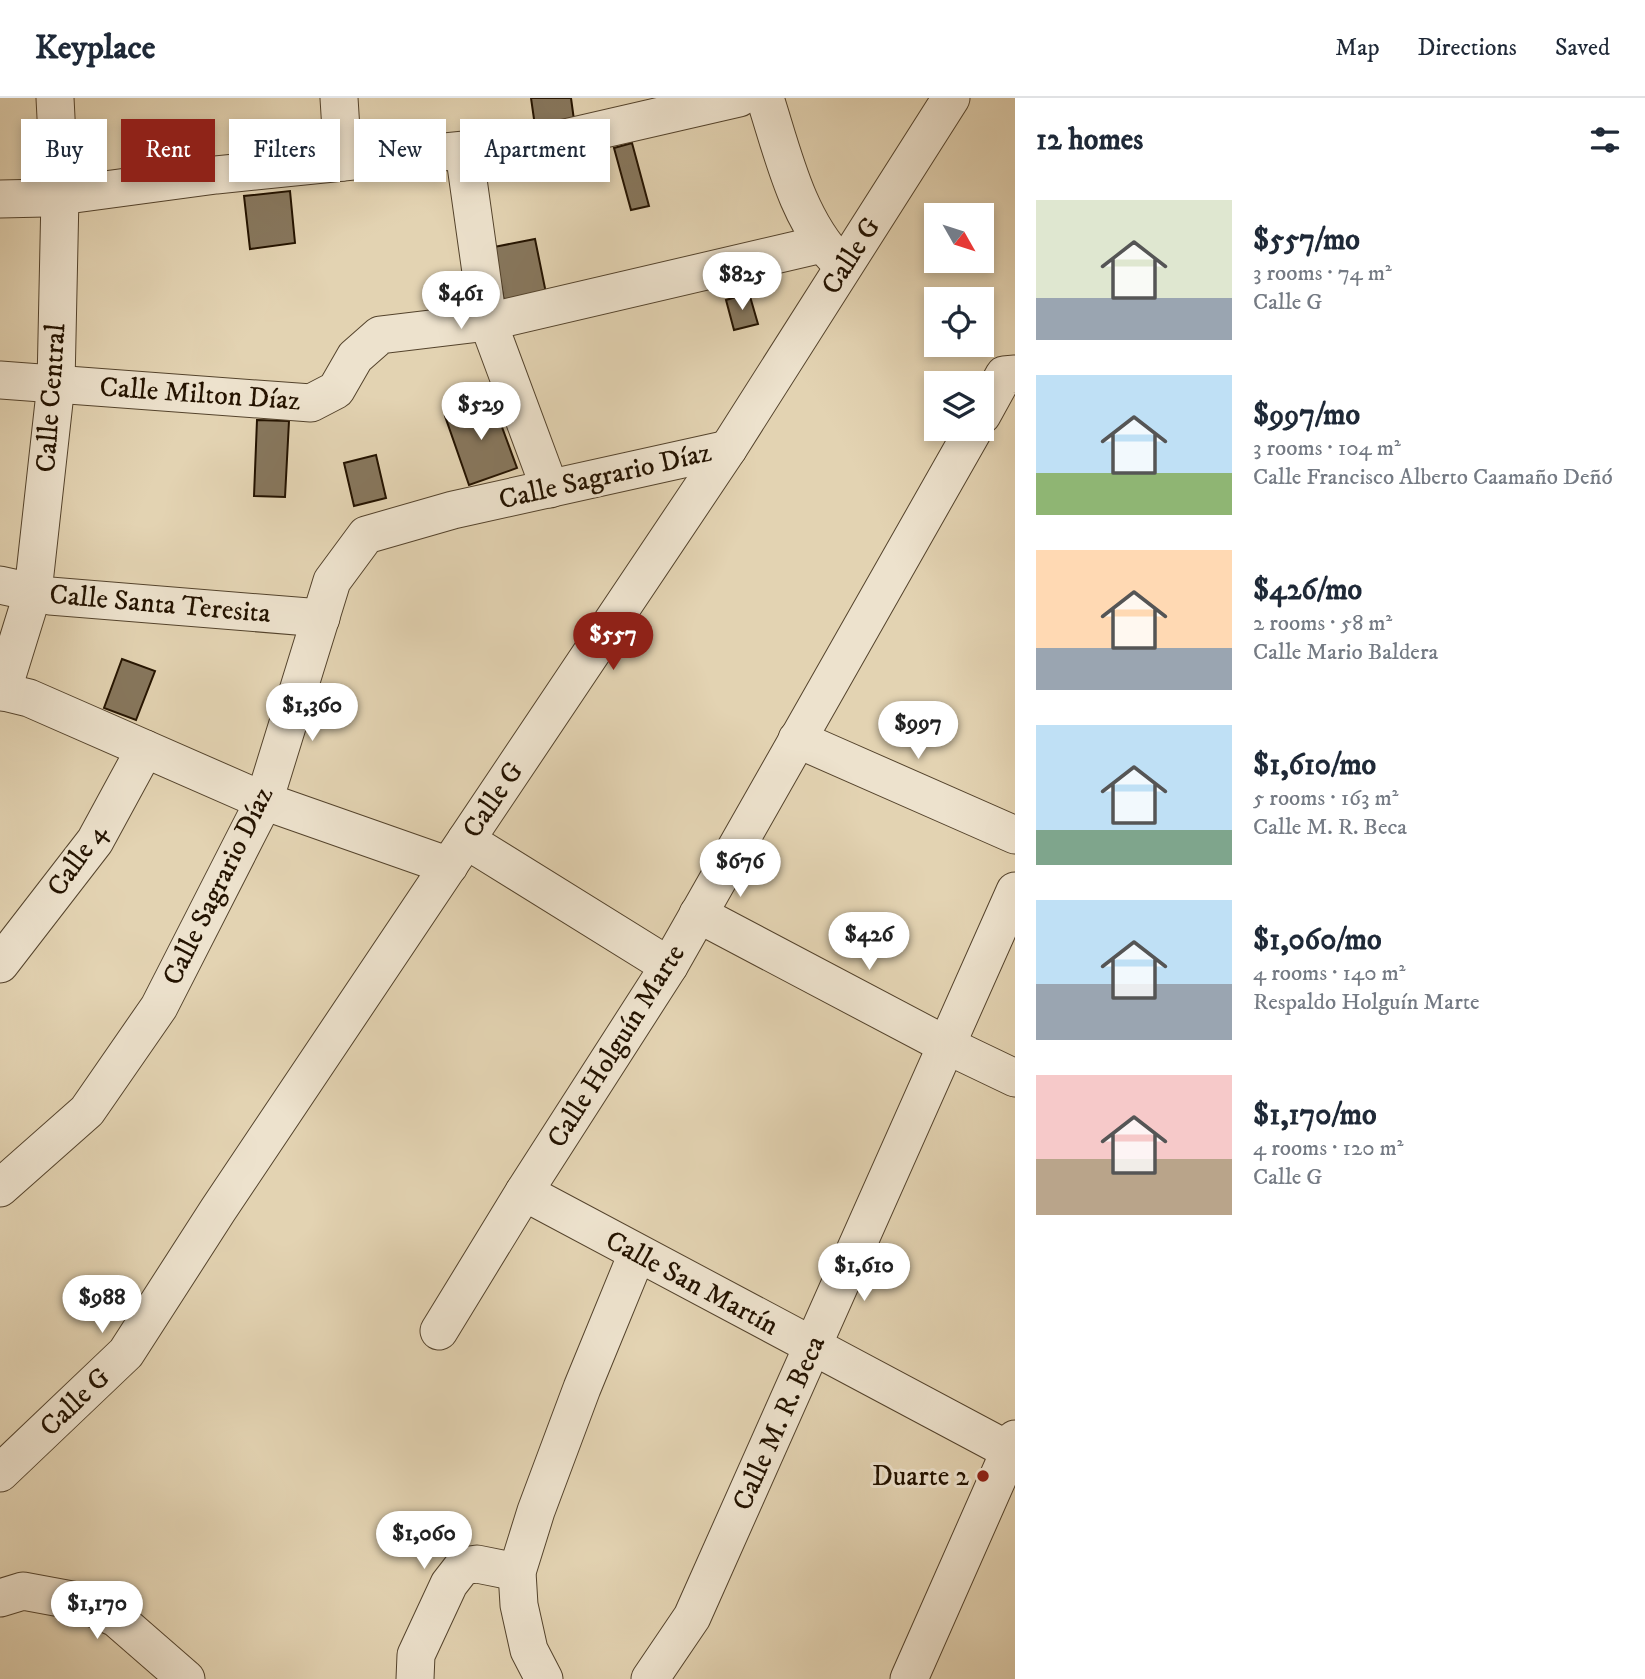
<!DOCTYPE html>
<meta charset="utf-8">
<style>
:root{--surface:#fff;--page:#f6f6f7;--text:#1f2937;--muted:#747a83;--line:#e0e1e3;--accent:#8f2418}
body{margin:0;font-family:"IM FELL DW Pica",serif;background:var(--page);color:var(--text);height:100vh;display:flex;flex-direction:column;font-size:26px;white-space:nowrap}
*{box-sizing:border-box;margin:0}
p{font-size:23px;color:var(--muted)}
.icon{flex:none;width:38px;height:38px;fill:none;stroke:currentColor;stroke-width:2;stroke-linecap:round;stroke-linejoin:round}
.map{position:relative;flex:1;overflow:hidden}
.sheet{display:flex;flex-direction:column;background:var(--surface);width:630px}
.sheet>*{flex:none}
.guide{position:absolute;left:21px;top:21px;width:665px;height:63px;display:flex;gap:14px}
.needle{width:46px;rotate:129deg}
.buttons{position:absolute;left:924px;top:105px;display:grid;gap:14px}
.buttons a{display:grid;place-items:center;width:70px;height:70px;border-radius:0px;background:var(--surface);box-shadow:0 4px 10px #0003;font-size:35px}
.price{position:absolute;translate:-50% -60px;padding:0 16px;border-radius:24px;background:#fff;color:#222;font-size:23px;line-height:46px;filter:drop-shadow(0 2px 4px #0008)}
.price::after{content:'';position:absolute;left:50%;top:42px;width:21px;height:16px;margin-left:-10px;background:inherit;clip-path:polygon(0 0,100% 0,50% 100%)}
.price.selected{background:var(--accent);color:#fff}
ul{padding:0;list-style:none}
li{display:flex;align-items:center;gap:21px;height:175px;padding:0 21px}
li span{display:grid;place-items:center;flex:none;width:196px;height:140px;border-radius:0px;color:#555}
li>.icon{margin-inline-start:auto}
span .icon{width:84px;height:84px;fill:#fffc;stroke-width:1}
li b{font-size:30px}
h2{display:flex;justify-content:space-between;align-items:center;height:84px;padding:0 21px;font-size:30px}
.chip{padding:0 24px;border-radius:0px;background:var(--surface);box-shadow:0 4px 10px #0003;font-size:24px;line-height:63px}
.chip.selected{background:var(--accent);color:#fff}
header{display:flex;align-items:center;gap:42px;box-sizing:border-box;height:98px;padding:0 35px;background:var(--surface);border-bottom:2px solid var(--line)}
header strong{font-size:33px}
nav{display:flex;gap:38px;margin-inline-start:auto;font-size:24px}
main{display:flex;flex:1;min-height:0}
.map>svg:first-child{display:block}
</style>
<header>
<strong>Keyplace</strong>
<nav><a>Map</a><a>Directions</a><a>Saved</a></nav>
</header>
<main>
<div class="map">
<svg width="1015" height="1581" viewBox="0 0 1015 1581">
<rect width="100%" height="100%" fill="#e3d3b2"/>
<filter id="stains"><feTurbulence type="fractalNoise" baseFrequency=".00286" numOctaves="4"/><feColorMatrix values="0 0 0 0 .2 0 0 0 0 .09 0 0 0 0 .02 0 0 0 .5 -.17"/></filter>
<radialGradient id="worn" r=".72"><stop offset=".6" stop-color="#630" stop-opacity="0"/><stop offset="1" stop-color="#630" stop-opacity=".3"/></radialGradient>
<!-- building -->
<g fill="#87775d" stroke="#241300" stroke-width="2">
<path d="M531,0H571L574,22L535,28Z"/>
<path d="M632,45L649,108L631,112L614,50Z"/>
<path d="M290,93L295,145L250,151L244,98Z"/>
<path d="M535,141L547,200L505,209L494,149Z"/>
<path d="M749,195L758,226L734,232L726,202Z"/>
<path d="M492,302L517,370L469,387L445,318Z"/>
<path d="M257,322L289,323L285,399L254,398Z"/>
<path d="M376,357L386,400L354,408L344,365Z"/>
<path d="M122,561L155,573L136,622L104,610Z"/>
</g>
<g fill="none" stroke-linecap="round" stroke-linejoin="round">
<defs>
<g id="minor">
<path d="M339,0L343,64"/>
<path d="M765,0C783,56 797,121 839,164"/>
<path d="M464,53L488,224L550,391"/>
<path d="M0,101L45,100L216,77L552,43L739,0"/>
<path d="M0,282L311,305L336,292L355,259L380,237L488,224L822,146"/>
<path d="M982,317L1004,277L1015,276"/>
<path d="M0,487L50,498L321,520"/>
<path d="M0,593L29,600L264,703L449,768"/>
<path d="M2,594L33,494L56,286L60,98L55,0"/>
<path d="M797,641L1015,737"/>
<path d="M466,742L669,868"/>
<path d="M698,816L946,947L1015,980"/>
<path d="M0,866L95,743L145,651"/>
<path d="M0,1090L87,1013L159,909L264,703L332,483L366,437L453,412L728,351"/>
<path d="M524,1094L1010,1353"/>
<path d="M439,1233L524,1094L669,868L974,331"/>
<path d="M0,1375L126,1255L218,1112L728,351L951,0"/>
<path d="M0,1500L23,1493L77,1503L116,1520L186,1581"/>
<path d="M415,1581L416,1557L449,1486L463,1468L477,1466L517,1474"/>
<path d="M544,1581L529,1552L519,1507L517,1474L536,1413L582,1290L637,1156"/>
<path d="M650,1581L692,1519L1015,793"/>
<path d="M909,1581L1015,1341"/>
</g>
</defs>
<!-- minor casing -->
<use href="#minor" stroke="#54432c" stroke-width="39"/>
<!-- minor -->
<use href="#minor" stroke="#ede2cd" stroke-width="37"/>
</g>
<!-- markers -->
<circle fill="#8f2418" stroke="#ede2cd" stroke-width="2.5" cx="983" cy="1378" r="7"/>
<g text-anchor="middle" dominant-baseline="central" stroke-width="6" stroke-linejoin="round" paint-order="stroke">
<!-- street labels -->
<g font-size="28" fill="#241300" stroke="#ede2cd">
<text transform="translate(851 158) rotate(-58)">Calle G</text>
<text transform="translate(200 296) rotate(4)">Calle Milton Díaz</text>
<text transform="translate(51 300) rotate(-86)">Calle Central</text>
<text transform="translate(605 378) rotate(-13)">Calle Sagrario Díaz</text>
<text transform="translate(160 506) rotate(5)">Calle Santa Teresita</text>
<text transform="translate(493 702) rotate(-56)">Calle G</text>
<text transform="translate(77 762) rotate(-55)">Calle 4</text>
<text transform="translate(218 788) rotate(-64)">Calle Sagrario Díaz</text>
<text transform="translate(616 948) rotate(-58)">Calle Holguín Marte</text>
<text transform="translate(692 1185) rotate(28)">Calle San Martín</text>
<text transform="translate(75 1304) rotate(-44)">Calle G</text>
<text transform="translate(779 1325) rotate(-66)">Calle M. R. Beca</text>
</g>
<!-- poi labels -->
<g font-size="28" fill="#241300" stroke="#ede2cd" text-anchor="end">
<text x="969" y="1378">Duarte 2</text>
</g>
</g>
<rect width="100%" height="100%" filter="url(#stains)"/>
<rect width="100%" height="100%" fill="url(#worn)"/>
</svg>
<div class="buttons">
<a><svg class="needle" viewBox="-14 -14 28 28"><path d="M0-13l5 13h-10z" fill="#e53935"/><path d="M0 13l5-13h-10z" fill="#747a83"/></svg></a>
<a><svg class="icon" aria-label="locate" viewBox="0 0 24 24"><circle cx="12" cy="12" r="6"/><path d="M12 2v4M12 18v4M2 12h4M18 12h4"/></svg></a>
<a><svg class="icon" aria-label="layers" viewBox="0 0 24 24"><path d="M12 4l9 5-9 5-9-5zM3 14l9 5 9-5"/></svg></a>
</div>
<b class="price" style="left:742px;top:214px">$825</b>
<b class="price" style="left:461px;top:233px">$461</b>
<b class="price" style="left:481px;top:344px">$529</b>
<b class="price selected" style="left:613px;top:574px">$557</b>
<b class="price" style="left:312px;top:645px">$1,360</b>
<b class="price" style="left:918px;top:663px">$997</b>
<b class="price" style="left:740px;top:801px">$676</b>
<b class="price" style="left:869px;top:874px">$426</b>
<b class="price" style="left:864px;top:1205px">$1,610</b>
<b class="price" style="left:102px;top:1237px">$988</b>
<b class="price" style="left:424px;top:1473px">$1,060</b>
<b class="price" style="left:97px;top:1543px">$1,170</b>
<div class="guide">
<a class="chip">Buy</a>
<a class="chip selected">Rent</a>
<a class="chip">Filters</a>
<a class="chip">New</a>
<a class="chip">Apartment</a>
</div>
</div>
<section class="sheet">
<h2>12 homes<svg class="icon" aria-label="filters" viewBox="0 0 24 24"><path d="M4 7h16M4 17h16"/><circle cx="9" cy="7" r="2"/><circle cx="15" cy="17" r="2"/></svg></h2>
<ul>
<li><span style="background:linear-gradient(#dfe7d0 70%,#9aa5b1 0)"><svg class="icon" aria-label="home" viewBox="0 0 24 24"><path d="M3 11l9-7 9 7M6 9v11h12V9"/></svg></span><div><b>$557/mo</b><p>3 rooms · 74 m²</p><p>Calle G</p></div></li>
<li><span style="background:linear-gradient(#bfe0f5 70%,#8fb573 0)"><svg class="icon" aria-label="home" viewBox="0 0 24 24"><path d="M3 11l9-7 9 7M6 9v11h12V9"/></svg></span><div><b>$997/mo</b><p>3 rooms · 104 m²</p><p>Calle Francisco Alberto Caamaño Deñó</p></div></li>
<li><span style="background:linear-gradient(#ffd9b3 70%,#9aa5b1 0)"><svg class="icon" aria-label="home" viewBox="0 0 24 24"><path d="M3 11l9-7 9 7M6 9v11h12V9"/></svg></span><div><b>$426/mo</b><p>2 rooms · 58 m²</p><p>Calle Mario Baldera</p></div></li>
<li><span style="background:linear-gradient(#bfe0f5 75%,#7fa58c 0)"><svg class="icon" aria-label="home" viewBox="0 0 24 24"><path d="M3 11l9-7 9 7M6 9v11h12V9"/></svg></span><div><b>$1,610/mo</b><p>5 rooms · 163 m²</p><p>Calle M. R. Beca</p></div></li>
<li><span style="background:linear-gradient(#bfe0f5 60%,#9aa5b1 0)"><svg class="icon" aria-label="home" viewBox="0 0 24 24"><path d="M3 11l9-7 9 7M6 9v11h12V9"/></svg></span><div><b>$1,060/mo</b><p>4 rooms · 140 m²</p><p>Respaldo Holguín Marte</p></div></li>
<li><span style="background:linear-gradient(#f6c9c9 60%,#b9a48a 0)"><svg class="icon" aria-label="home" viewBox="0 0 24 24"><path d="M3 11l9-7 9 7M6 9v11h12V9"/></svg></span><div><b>$1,170/mo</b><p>4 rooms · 120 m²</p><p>Calle G</p></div></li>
</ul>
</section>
</main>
